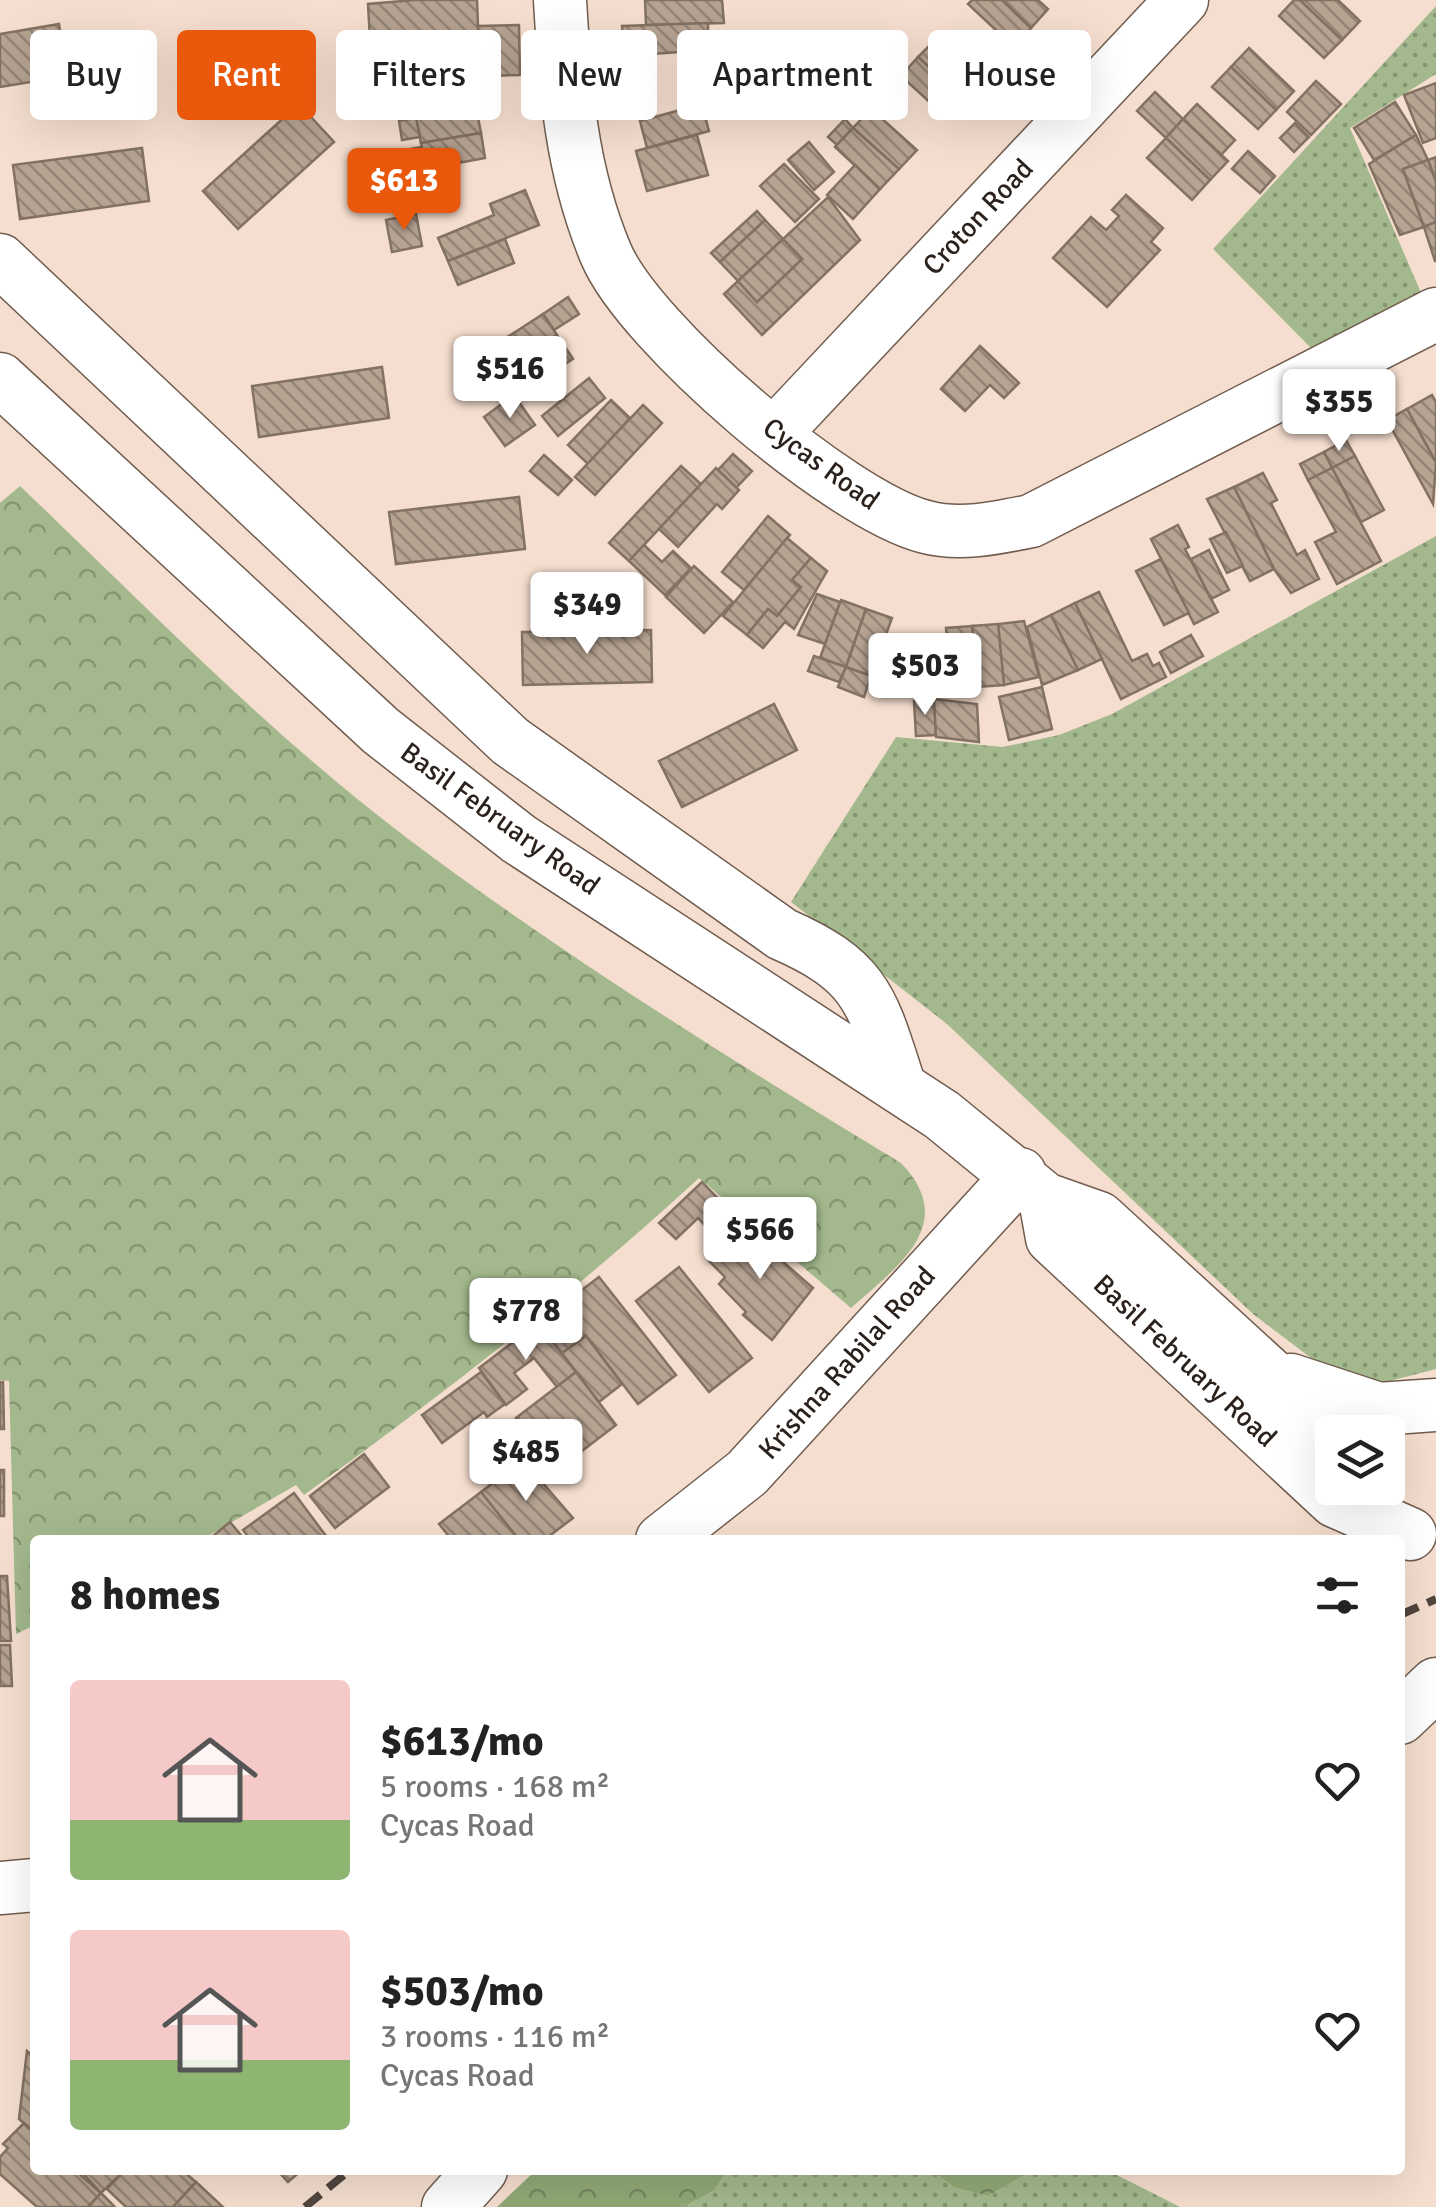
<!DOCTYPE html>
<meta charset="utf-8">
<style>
:root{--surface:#fff;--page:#f2f2f2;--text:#222;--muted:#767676;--accent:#ea580c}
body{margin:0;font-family:Signika,sans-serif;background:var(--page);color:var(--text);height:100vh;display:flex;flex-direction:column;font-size:38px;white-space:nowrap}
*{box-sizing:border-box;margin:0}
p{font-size:32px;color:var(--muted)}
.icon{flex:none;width:55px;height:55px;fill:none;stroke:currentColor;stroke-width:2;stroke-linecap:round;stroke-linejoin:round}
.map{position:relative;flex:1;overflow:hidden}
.side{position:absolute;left:30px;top:1535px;width:1375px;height:640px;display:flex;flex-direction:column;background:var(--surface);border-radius:10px;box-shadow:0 10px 40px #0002}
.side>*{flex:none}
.guide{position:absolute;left:30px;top:30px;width:1378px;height:90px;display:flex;gap:20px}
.tools{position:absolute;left:1315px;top:1415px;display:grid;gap:20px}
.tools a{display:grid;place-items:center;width:90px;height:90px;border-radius:10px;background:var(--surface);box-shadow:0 10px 40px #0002;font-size:50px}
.price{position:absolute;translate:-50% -85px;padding:0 22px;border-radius:10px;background:#fff;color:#222;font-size:32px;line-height:65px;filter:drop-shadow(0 2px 5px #0008)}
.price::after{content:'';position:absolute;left:50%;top:60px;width:30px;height:22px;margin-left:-15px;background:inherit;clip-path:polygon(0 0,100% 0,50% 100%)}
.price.on{background:var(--accent);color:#fff}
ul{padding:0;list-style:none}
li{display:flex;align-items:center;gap:30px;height:250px;padding:0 40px}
li span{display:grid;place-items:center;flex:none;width:280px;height:200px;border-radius:10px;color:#555}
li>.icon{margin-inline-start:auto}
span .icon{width:120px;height:120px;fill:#fffc;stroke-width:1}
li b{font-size:42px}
h2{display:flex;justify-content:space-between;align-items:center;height:120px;padding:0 40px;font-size:42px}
.chip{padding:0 35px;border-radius:10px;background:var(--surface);box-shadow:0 10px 40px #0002;font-size:35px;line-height:90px}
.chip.on{background:var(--accent);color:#fff}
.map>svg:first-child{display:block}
</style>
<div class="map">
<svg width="1436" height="2207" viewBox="0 0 1436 2207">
<defs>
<pattern id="grass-dots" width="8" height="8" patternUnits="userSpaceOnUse" patternTransform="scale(2.5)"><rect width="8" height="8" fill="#a3b98d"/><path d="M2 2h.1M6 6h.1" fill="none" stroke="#859673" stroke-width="1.8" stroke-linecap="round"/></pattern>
<pattern id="forest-crowns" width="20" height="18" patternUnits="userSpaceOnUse" patternTransform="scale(2.5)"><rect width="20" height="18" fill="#90a976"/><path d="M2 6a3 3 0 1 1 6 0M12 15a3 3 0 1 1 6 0" fill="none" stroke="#768960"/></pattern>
<pattern id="park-crowns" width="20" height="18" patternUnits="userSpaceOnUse" patternTransform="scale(2.5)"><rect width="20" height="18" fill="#a3b98d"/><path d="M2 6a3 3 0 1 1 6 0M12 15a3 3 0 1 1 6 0" fill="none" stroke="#859673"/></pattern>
<pattern id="building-back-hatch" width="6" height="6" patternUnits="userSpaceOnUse" patternTransform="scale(2.5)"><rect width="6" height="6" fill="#b6a392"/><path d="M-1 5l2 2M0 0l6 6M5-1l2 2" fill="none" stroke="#948477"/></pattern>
</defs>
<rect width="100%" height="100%" fill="#f5decf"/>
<!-- grass -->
<g fill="url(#grass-dots)">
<path d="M1436,6V74L1350,128L1422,295L1317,354L1213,249Z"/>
<path d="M1436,536V1369L1378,1384L1315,1361L1253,1314L947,1024L791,902L896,737L1003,747L1059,735L1112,714Z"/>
<path d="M728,2170H931L955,2188L988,2196L1034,2170H1107L1180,2207H683L714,2191Z"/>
</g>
<!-- forest -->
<g fill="url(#forest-crowns)">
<path d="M536,2170H728L714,2191L683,2207H497Z"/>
<path d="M931,2170H1034L988,2196L955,2188Z"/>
</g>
<!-- park -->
<path fill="url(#park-crowns)" d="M20,486C145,605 268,733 407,838C564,956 733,1061 901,1163C960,1224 897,1267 851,1308L699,1178C574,1293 442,1395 304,1495L296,1485L201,1540H35V1625L16,1634L9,1381L0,1380V503Z"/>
<!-- building -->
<g fill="url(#building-back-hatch)" stroke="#837161" stroke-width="2.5">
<path d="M414,0H477L479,52L414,54V38L370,40L368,4Z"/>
<path d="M645,0H722L724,23L646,25Z"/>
<path d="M972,0H1002L1031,28L1014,47L968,4Z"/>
<path d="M1002,0H1038L1048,9L1031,28Z"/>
<path d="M1294,0H1300L1342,40L1324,58L1279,16Z"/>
<path d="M1300,0H1338L1360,21L1342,40Z"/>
<path d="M708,23V50L624,56L622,26Z"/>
<path d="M59,24L67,76L0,87V34Z"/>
<path d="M519,25L520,75L422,78V54L479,52L478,26Z"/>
<path d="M936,39L982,81L964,99L918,57Z"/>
<path d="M1249,48L1294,91L1276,110L1231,67Z"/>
<path d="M918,57L964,99L947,118L901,76Z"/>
<path d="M1231,67L1276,110L1258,129L1212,87Z"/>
<path d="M765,72L771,111L733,116L727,77Z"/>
<path d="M1316,81L1341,104L1311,135L1287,112Z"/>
<path d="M1436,83V138L1423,143L1404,95Z"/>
<path d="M1155,92L1183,119L1166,138L1137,111Z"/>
<path d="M1395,102L1416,135L1374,160L1354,128Z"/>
<path d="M299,104L334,142L238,229L203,191Z"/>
<path d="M702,104L709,131L647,148L640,121Z"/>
<path d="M1197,104L1235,140L1221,155L1183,119Z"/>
<path d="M476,107L481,133L421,143L416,118Z"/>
<path d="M871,109L917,150L899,169L853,128Z"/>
<path d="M416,118L420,137L402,140L399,121Z"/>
<path d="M845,119L853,128L837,145L828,137Z"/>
<path d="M1183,119L1228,161L1210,180L1166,138Z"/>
<path d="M1295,123L1309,137L1294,152L1280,138Z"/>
<path d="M853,128L899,169L880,189L835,147Z"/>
<path d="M481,133L485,158L426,169L421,143Z"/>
<path d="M697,135L708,175L647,191L636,151Z"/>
<path d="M1416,135L1428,160L1403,169L1424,227L1400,235L1369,164Z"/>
<path d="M1166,138L1210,180L1192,200L1147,158Z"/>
<path d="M809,142L834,172L814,190L788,160Z"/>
<path d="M421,147L426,169L409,172L405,150Z"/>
<path d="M142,148L149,201L20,219L13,165Z"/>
<path d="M1248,151L1275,176L1260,193L1232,169Z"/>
<path d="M1436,157V182L1428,160Z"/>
<path d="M1428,160L1436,182V222L1424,227L1403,169Z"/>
<path d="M784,164L819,199L795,222L760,186Z"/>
<path d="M855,165L880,189L853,219L827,195Z"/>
<path d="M451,175L455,195L417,203L413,183Z"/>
<path d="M525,190L539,225L448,261L438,238L494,215L490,204Z"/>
<path d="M1126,195L1163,228L1151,242L1160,250L1107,307L1053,258L1091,217L1106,230L1119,216L1112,210Z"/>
<path d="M828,197L860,240L762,335L724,294L738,281L757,302L802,259L783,239Z"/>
<path d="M757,211L765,220L720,262L711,253Z"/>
<path d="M416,214L422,246L392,252L386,220Z"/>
<path d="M765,220L783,239L738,281L720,262Z"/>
<path d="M1436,222V261H1435L1424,227Z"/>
<path d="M505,239L514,263L458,285L448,261Z"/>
<path d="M783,239L802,259L757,302L738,281Z"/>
<path d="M568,297L579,314L554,330L543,314Z"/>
<path d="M543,314L557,335L506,369L492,347Z"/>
<path d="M557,335L573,359L522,392L506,369Z"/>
<path d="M980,346L1019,383L1004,398L990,385L965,411L941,389Z"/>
<path d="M382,367L389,418L259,437L252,386Z"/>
<path d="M510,373L521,390L508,398L497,382Z"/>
<path d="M589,378L605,398L558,436L542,416Z"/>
<path d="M514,395L535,425L505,446L484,417Z"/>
<path d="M1432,395L1436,402V463L1407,409Z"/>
<path d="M611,400L630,418L588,464L568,445Z"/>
<path d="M643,405L662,423L595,495L575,477Z"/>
<path d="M1407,409L1436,463L1433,504L1387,420Z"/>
<path d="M1346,440L1355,456L1332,468L1324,452Z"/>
<path d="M1324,452L1332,468L1308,480L1300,464Z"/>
<path d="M733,454L752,471L736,488L718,470Z"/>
<path d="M544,455L572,480L558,495L530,471Z"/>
<path d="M1355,456L1384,510L1361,522L1332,468Z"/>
<path d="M681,466L701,484L629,561L609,543Z"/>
<path d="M716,468L739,490L722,509L717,504L678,547L659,529Z"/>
<path d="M1332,468L1381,561L1337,584L1315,542L1336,532L1308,480Z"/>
<path d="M1263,473L1277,500L1271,503L1297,555L1305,550L1319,579L1291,593L1274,569L1234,487Z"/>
<path d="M1234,487L1274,569L1250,581L1207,499Z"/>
<path d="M519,497L525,549L396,564L389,512Z"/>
<path d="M768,516L790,535L744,590L722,572Z"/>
<path d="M1178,525L1189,547L1185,549L1218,612L1194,624L1151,539Z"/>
<path d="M1226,532L1243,566L1227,573L1210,539Z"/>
<path d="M787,538L811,558L792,580L801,587L777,616L768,609L747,635L723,616Z"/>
<path d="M644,545L662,562L673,551L691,568L665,595L629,561Z"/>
<path d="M1209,550L1229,590L1211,599L1191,559Z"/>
<path d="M811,558L827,571L794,629L785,622L763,648L747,635L768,609L777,616L801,587L792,580Z"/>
<path d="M1161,559L1189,613L1164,625L1136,571Z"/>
<path d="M694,566L733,602L704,633L666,597Z"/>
<path d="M1099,592L1132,661L1147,654L1153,666L1159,663L1166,677L1121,699L1075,603Z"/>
<path d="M817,594L840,602L825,644L798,635Z"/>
<path d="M841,600L866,609L846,667L820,658Z"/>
<path d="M1075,603L1102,659L1078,670L1051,615Z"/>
<path d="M866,609L892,618L871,676L846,667Z"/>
<path d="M1051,615L1078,670L1042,685L1027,627Z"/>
<path d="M1024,621L1039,677L1004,685L998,624Z"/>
<path d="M998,624L1004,685L977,687L972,626Z"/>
<path d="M972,626L977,687L951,690L946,628Z"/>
<path d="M651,630L652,682L523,685L522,632Z"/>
<path d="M1191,635L1203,656L1171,673L1160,652Z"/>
<path d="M814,656L846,667L839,682L808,671Z"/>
<path d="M846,667L871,676L864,697L838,687Z"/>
<path d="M1042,687L1052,729L1009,740L999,697Z"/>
<path d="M934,699L936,735L916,736L914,701Z"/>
<path d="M934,699L977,704L979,742L936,737Z"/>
<path d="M774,704L797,750L682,807L659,761Z"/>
<path d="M702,1182L730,1211L710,1231L698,1218L676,1239L659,1223Z"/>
<path d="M741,1225L813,1288L772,1340L743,1315L746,1312L719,1284L725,1277L709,1261Z"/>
<path d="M679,1267L752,1358L709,1392L636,1301Z"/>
<path d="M599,1277L676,1375L638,1404L586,1336L562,1353L538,1323Z"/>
<path d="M538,1323L576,1372L557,1387L534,1358L514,1373L527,1389L506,1405L479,1368Z"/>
<path d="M586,1336L622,1384L599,1402L562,1353Z"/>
<path d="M481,1372L505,1404L487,1417L484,1412L442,1443L422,1415Z"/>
<path d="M576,1372L616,1425L557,1470L516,1418Z"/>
<path d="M0,1382H3L4,1429H0Z"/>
<path d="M507,1439L523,1460L494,1482L478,1461Z"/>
<path d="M364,1454L389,1487L335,1528L310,1496Z"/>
<path d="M523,1460L573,1518L544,1540H519L481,1492Z"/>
<rect x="0" y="1470" width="4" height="46"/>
<path d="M481,1492L519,1540H452L439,1524Z"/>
<path d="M294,1493L326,1536L320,1540H251L243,1530Z"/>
<path d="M230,1522L245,1540H208Z"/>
<path d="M0,1576H7L11,1641H0Z"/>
<path d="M0,1645H10L12,1686H0Z"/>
<path d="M27,2051L35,2058V2133L19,2119Z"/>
<path d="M24,2123L35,2133V2170H75L101,2193L88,2207H37L0,2174V2157L8,2148L3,2144Z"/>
<path d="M80,2170H125L101,2193Z"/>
<path d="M125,2170H182L196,2182L173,2207H126L107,2189Z"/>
<path d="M277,2170H302L288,2182Z"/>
<path d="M196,2182L223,2207H173Z"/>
<path d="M101,2193L115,2207H88Z"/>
</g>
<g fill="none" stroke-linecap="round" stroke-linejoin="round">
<defs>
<g id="minor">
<path d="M560,0C565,88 571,171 606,254C640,334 841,506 926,527C960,536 997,528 1031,521L1436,314"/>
<path d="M0,260L510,741L782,934C869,972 872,1002 900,1087"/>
<path d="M0,379L381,731L519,839L942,1115L1045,1199L1099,1218L1333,1432"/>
<path d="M775,433L1182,0"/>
<path d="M1045,1199L1052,1238L1335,1501L1410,1534"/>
<path d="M1291,1380L1379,1409L1436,1405"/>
<path d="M662,1540L747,1473L1020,1174"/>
<path d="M1400,1718L1436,1684"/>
<path d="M0,1888L35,1885"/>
<path d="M448,2207L481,2170"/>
</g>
</defs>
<!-- minor casing -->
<use href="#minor" stroke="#705d4f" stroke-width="55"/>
<!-- minor -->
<use href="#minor" stroke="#fff" stroke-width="52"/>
<!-- rail -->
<g stroke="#51453e" stroke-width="8" stroke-dasharray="20 10" stroke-linecap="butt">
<path d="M1400,1615L1436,1599"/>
<path d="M305,2207L350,2170"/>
</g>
</g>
<g text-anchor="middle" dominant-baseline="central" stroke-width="9" stroke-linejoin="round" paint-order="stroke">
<!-- street labels -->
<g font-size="28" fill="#2b221d" stroke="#fff">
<text transform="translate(978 217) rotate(-47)">Croton Road</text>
<text transform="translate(821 464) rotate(36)">Cycas Road</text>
<text transform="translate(500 819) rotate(36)">Basil February Road</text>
<text transform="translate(1185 1361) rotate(43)">Basil February Road</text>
<text transform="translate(847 1363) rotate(-48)">Krishna Rabilal Road</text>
</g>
</g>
</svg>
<div class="tools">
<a><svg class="icon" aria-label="layers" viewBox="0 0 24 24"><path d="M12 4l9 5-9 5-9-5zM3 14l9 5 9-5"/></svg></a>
</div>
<b class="price on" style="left:404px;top:233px">$613</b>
<b class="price" style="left:510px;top:421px">$516</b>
<b class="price" style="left:1339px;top:454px">$355</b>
<b class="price" style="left:587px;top:657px">$349</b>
<b class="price" style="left:925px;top:718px">$503</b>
<b class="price" style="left:760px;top:1282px">$566</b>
<b class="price" style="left:526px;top:1363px">$778</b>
<b class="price" style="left:526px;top:1504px">$485</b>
<div class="guide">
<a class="chip">Buy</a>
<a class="chip on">Rent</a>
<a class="chip">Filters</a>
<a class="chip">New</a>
<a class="chip">Apartment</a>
<a class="chip">House</a>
</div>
<section class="side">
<h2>8 homes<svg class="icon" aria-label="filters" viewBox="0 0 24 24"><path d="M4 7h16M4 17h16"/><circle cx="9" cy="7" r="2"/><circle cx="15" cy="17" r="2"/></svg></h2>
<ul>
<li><span style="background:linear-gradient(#f6c9c9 70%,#8fb573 0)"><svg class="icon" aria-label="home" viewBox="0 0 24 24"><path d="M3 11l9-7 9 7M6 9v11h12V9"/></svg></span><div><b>$613/mo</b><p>5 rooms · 168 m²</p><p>Cycas Road</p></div><svg class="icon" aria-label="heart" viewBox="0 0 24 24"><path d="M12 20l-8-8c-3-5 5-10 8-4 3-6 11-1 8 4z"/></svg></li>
<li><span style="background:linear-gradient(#f6c9c9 65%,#8fb573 0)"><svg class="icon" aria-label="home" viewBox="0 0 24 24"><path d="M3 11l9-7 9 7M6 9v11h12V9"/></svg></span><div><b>$503/mo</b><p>3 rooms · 116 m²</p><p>Cycas Road</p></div><svg class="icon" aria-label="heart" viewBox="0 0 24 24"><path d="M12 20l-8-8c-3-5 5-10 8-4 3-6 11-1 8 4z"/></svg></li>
</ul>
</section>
</div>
